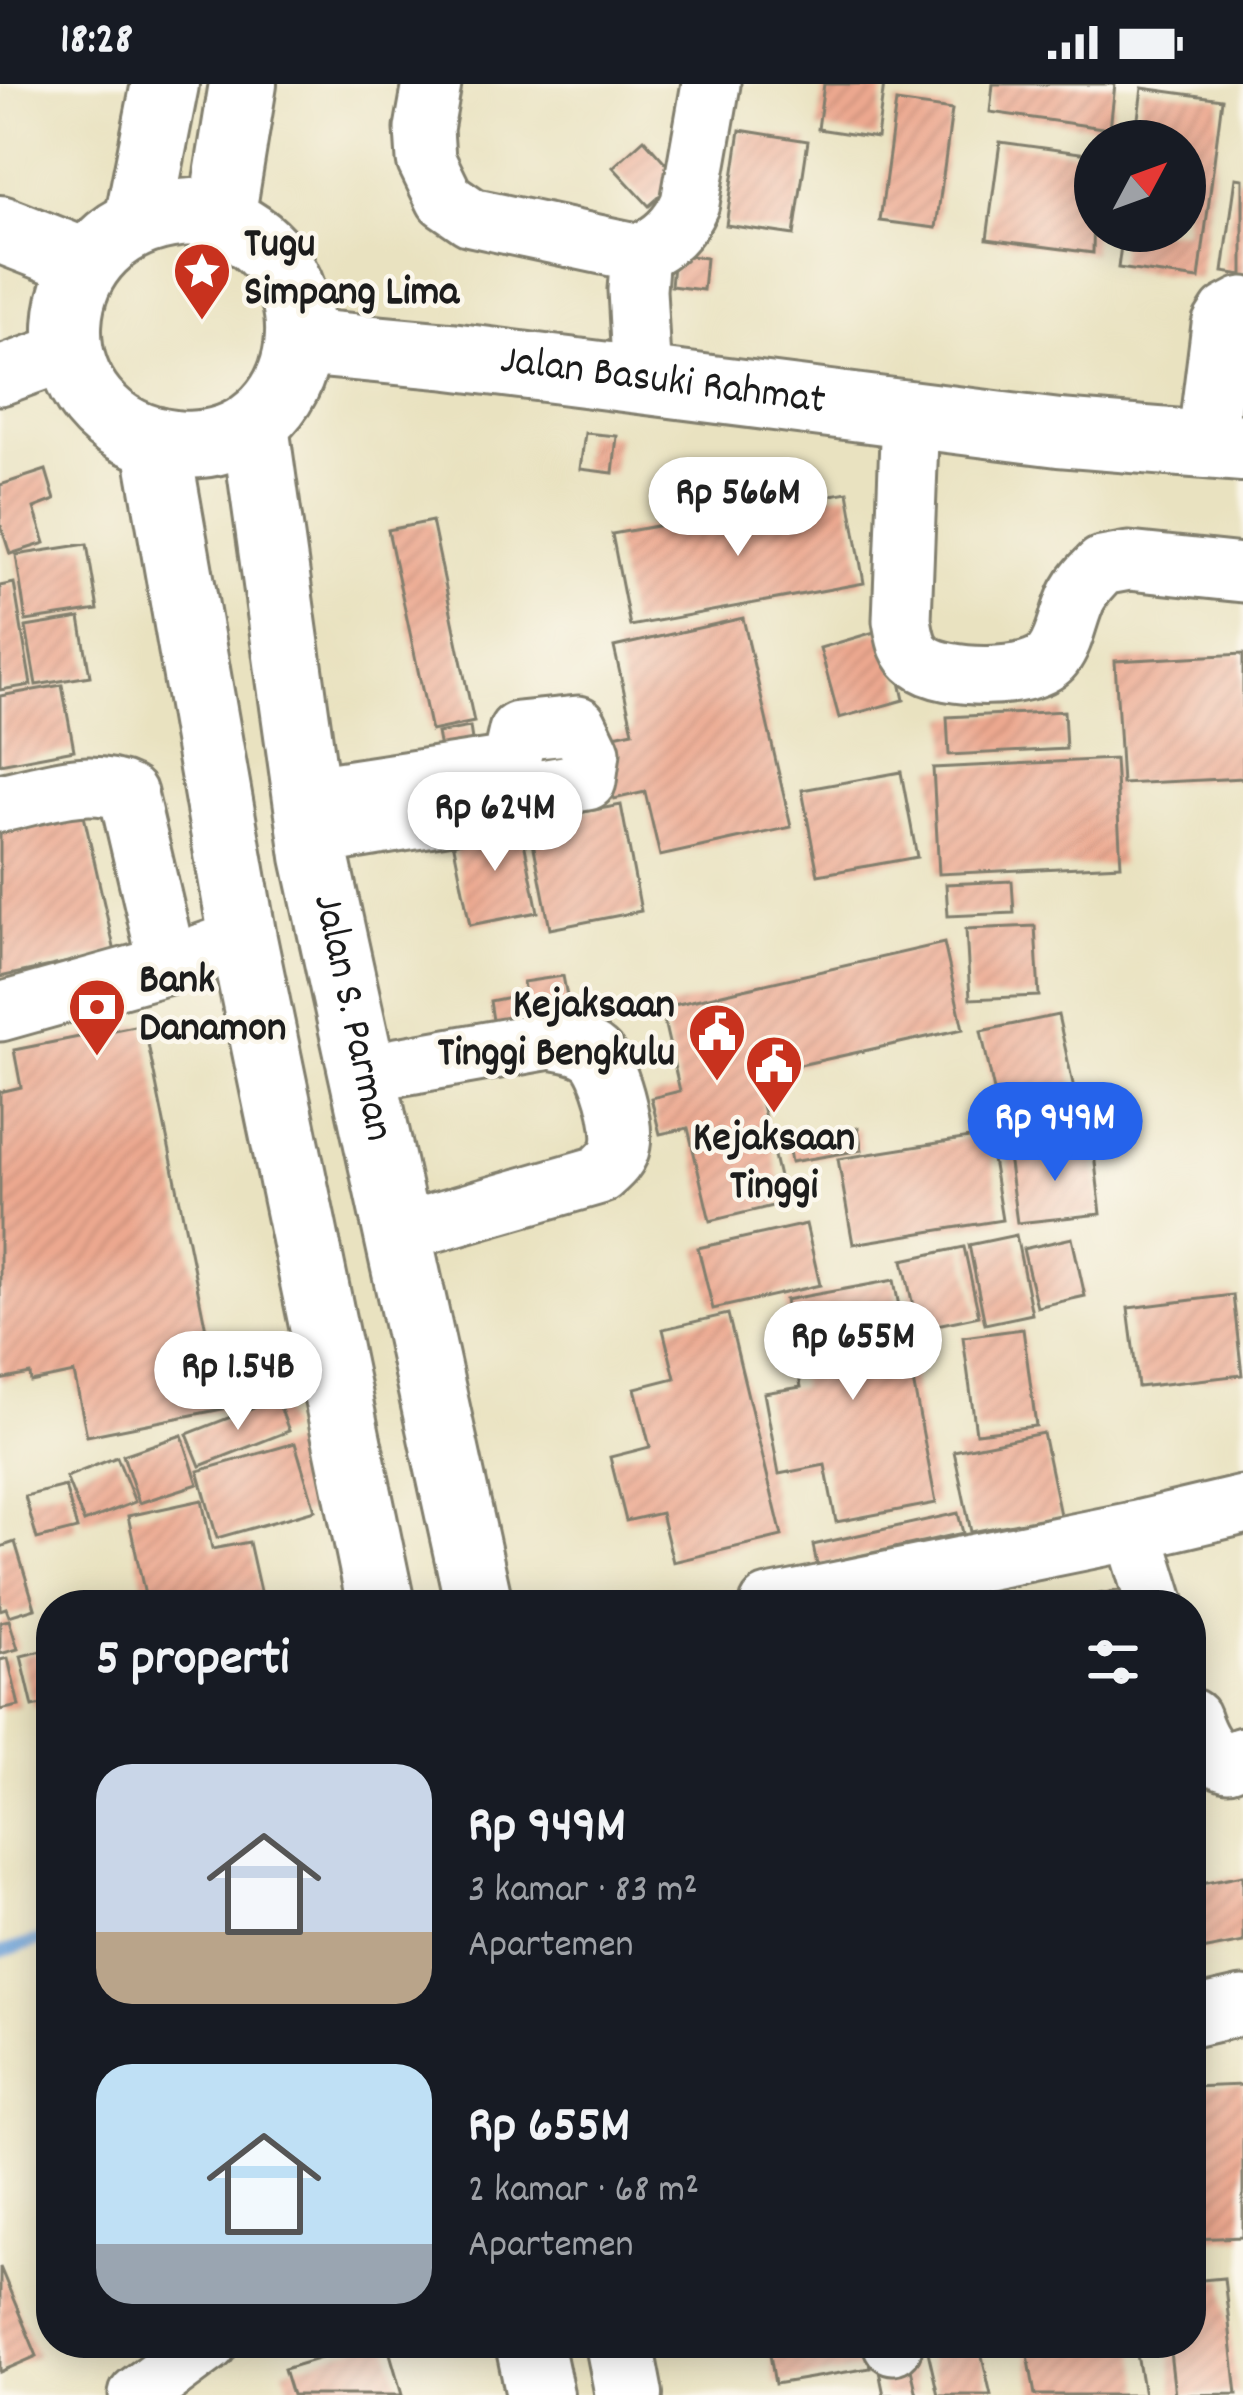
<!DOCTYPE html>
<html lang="id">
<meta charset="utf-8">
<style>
:root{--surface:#171b24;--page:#242831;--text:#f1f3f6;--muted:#9ea1a6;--accent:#2563eb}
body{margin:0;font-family:Dekko,sans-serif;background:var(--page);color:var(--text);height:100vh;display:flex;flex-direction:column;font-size:45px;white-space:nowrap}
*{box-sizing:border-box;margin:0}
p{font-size:39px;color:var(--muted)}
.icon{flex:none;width:66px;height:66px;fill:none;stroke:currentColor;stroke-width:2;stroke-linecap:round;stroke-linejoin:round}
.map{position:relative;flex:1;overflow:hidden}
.side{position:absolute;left:36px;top:1506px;width:1170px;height:768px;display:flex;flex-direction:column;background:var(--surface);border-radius:48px;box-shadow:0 6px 30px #0003}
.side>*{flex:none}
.needle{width:78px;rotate:49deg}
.controls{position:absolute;left:1074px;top:36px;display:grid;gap:24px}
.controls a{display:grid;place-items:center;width:132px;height:132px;border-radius:50%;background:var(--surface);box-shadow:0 6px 30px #0003;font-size:60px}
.price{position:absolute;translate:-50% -102px;padding:0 27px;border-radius:42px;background:#fff;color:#222;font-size:39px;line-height:78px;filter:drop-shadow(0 3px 6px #0008)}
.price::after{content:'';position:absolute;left:50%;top:72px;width:36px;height:27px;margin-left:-18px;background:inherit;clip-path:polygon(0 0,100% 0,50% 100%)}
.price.current{background:var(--accent);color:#fff}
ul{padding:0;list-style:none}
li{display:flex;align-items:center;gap:36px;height:300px;padding:0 60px}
li span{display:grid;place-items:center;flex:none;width:336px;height:240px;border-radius:36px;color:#555}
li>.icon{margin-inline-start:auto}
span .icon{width:144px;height:144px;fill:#fffc;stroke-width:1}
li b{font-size:51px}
h2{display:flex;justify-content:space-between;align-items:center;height:144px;padding:0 60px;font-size:51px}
.status{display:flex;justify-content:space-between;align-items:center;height:84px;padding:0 60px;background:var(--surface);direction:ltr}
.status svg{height:33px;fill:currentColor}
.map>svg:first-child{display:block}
</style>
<div class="status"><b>18:28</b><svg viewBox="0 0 49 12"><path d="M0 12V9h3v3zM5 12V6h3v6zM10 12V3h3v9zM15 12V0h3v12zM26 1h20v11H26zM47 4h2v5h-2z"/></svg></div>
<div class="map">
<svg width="1243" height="2311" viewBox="0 0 1243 2311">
<defs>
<pattern id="building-hatch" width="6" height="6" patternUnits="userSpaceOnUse" patternTransform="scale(3)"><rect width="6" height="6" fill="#eca88f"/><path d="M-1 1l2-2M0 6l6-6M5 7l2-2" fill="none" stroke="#ca907b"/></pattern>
</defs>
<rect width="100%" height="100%" fill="#fbf7ec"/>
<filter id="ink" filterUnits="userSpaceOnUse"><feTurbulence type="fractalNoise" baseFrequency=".00833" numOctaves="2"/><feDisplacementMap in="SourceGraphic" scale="24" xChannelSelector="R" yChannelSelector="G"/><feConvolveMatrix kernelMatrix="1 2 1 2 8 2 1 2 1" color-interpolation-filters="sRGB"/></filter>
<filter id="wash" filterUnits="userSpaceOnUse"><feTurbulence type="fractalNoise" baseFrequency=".004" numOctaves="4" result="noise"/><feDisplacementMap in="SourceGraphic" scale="48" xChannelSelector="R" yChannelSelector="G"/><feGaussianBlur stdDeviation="2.7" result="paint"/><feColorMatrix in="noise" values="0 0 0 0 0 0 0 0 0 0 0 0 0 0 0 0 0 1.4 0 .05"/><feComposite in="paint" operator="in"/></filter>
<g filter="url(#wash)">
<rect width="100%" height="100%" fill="#e9e2c0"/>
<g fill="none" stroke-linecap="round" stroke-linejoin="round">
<!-- stream -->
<path stroke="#699fd6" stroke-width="12" d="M0,1869L51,1853"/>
</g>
<g id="blocks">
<!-- building -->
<g fill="url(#building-hatch)">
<path d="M824,0H884L877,54L818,45Z"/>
<path d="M993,0H1115L1110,45L990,28Z"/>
<path d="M1142,4L1222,15L1199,195L1118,184L1123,147H1185V57H1135Z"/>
<path d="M896,18L952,26L936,144L880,137Z"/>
<path d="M740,46L808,57L794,151L726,141Z"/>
<path d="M644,55L680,95L649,122L613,83Z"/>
<path d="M1000,58L1095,71L1093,169L987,155Z"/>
<path d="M1236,94L1243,95V191L1223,188Z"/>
<path d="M674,170L706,174L703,206L671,202Z"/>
<path d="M585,349L617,352L613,389L580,385Z"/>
<path d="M46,386L55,416L34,424L45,459L10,470L0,439V401Z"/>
<path d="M848,408L864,499L630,542L612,450Z"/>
<path d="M432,437L474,638L431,647L388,446Z"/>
<path d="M87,460L98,526L26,537L16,471Z"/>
<path d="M14,499L31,601L0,606V502Z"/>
<path d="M80,534L90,592L36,601L26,543Z"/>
<path d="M743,534L791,743L660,772L645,708L614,715L600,654L633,647L614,563Z"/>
<path d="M888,544L904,616L839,634L820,564Z"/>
<path d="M1243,570V694L1122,700L1115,577Z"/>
<path d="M62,601L74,666L0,680V612Z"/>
<path d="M1064,627L1066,665L949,671L947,633Z"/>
<path d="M470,643L475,675L443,680L437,649Z"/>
<path d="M1115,675L1121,781L939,790L933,684Z"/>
<path d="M901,688L917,773L818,791L802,706Z"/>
<path d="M621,721L641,827L550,845L529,738Z"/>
<path d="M82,723L115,868L0,893V741Z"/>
<path d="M520,738L538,828L470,841L452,752Z"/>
<path d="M1012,797L1014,829L948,832L946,800Z"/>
<path d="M1035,842L1039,912L970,915L966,845Z"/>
<path d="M944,859L963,945L755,991L785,1119L710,1137L688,1044L660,1050L651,1014L680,1007L661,924Z"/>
<path d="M563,892L572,938L531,945L523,898Z"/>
<path d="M520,911L528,958L497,962L490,917Z"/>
<path d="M1058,931L1081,1037L1004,1053L981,947Z"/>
<path d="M144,940L222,1325L87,1352L74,1289L31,1298L30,1290L0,1296V1008L21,1003L14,966Z"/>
<path d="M858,1044L862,1066L791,1078L787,1056Z"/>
<path d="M988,1051L1002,1136L853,1160L838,1075Z"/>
<path d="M1093,1061L1101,1130L1017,1139L1008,1072Z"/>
<path d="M806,1140L820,1201L713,1225L698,1164Z"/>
<path d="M1016,1151L1032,1230L985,1240L969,1161Z"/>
<path d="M1072,1154L1085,1212L1037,1223L1023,1165Z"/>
<path d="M964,1163L979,1232L918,1245L903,1176Z"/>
<path d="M894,1196L936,1419L836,1438L825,1381L779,1390L764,1309L801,1303L785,1216Z"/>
<path d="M1233,1211L1242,1291L1138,1303L1128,1224Z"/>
<path d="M728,1230L782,1452L673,1478L661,1429L626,1437L610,1373L650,1363L635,1304L675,1294L663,1245Z"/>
<path d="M1023,1245L1036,1342L976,1349L963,1253Z"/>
<path d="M277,1315L289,1347L200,1382L187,1350Z"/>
<path d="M1043,1349L1060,1431L971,1448L954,1367Z"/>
<path d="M182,1351L198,1400L139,1419L123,1371Z"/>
<path d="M295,1359L315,1426L217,1454L198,1387Z"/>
<path d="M117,1373L135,1418L84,1438L66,1393Z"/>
<path d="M65,1402L77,1445L37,1455L25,1412Z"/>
<path d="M202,1416L212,1465L249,1458L263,1521H147L128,1432Z"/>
<path d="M958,1429L963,1449L817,1481L813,1461Z"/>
<path d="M15,1458L35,1524L9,1532L6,1524L0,1526V1463Z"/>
<path d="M1121,1506L1124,1521H1048L1047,1519Z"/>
<path d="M9,1536L18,1565L0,1570V1538Z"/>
<path d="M50,1565L51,1619L33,1623L21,1572Z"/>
<path d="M8,1574L19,1622L0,1626V1576Z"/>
<path d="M1243,1791V1858L1191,1868V1801Z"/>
<path d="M1243,2001V2153L1191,2155V2003Z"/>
<path d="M0,2183L37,2272L0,2288Z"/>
<path d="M1224,2194L1237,2310L1175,2311L1169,2259H1191V2197Z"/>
<path d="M371,2259H387L402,2311H292L284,2285Z"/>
<path d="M768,2259H866L870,2284L775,2300Z"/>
<path d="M926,2259H979L991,2311H938Z"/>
<path d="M1026,2259H1135L1144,2311H1035Z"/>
<path d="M910,2280L917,2311H884L879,2287Z"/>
</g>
</g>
</g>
<g filter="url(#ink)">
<use href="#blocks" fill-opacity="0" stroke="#827f6e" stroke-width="3"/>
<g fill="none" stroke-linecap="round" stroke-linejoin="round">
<defs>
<g id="minor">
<path d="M432,0L424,45L426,76L445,115L471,133L640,169L637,206L642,297"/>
<path d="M640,169C664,158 679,144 690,119L711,0"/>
<path d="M0,292L69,267"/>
<path d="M910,330L902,536C905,552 906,567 920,577C944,596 1033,598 1053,572C1066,555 1068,530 1078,511C1084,500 1093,491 1102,482L1129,477L1243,489"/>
<path d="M1206,361L1221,241L1228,230L1243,222"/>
<path d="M306,712L510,681L518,647L578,641L591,668L587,697L518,709L446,731L313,753"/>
<path d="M0,719C41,711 88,691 128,710L168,881"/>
<path d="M0,928L168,881L243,855"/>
<path d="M364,989L550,956C566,959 582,960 595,971C610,984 625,1041 621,1061C619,1074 609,1082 599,1091L398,1149"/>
<path d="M1133,1447L1156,1521"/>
<path d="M769,1521L1133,1447L1243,1421"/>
<path d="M1191,1634C1198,1655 1206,1672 1228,1678L1243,1672"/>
<path d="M1191,1934L1243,1922"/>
<path d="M892,2259L893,2261"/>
<path d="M138,2311L208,2259"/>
</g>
<g id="major">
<path d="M193,128C356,164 316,374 175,360C28,345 31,133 193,128Z"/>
<path d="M221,135L243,0"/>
<path d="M138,137L165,0"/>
<path d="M0,145L87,179"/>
<path id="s1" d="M299,258L450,272L1059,349L1243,364"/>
<path id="s2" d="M255,342L315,772L479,1521"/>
<path d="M156,357L243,855L381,1521"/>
<path d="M529,2259L540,2311"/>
<path d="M619,2259L629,2311"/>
</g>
</defs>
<!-- minor casing -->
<use href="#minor" stroke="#827f6e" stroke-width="63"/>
<!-- major casing -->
<use href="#major" stroke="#827f6e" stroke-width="72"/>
<!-- minor -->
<use href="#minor" stroke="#fff" stroke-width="57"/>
<!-- major -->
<use href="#major" stroke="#fff" stroke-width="66"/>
</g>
</g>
<!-- icons -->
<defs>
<symbol id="sight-pin" viewBox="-11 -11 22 30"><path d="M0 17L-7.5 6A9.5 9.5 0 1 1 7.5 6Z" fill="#c8321e" stroke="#fbf7ec"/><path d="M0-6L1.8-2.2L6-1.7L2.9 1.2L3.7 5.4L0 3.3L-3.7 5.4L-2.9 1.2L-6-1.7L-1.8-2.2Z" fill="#fff"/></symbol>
<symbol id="bank-pin" viewBox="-11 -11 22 30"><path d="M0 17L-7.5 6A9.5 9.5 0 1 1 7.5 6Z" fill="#c8321e" stroke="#fbf7ec"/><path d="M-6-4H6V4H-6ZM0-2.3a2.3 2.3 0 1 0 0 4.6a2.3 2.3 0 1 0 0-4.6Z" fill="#fff"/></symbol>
<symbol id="civic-pin" viewBox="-11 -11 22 30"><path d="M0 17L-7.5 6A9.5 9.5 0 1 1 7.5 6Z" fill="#c8321e" stroke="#fbf7ec"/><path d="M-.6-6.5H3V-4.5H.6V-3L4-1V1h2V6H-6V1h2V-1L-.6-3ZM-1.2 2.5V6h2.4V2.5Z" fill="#fff"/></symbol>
</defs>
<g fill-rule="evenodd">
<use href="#sight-pin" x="169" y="154" width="66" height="90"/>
<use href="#bank-pin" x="64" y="890" width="66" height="90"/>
<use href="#civic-pin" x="684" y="915" width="66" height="90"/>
<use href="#civic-pin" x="741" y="947" width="66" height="90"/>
</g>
<g text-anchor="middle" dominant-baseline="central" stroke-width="9" stroke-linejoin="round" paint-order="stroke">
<!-- poi labels -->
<g font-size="42" font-weight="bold" fill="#1c1c1c" stroke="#fbf7ec" text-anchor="start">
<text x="244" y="163">Tugu<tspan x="244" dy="48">Simpang Lima</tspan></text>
<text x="139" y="899">Bank<tspan x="139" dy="48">Danamon</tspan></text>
<text x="675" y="924" text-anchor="end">Kejaksaan<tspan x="675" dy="48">Tinggi Bengkulu</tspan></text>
<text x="774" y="1057" text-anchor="middle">Kejaksaan<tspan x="774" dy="48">Tinggi</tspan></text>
</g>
<!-- street labels -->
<g font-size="42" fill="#1c1c1c" stroke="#fbf7ec">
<text stroke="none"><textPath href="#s1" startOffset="366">Jalan Basuki Rahmat</textPath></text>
<text stroke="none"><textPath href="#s2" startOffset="600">Jalan S. Parman</textPath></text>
</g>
</g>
</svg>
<div class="controls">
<a><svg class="needle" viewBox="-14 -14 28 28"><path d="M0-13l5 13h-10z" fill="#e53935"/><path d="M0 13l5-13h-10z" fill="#9ea1a6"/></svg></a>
</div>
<b class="price" style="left:738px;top:475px">Rp 566M</b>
<b class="price" style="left:495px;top:790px">Rp 624M</b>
<b class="price current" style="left:1055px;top:1100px">Rp 949M</b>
<b class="price" style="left:853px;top:1319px">Rp 655M</b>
<b class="price" style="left:238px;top:1349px">Rp 1.54B</b>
<section class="side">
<h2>5 properti<svg class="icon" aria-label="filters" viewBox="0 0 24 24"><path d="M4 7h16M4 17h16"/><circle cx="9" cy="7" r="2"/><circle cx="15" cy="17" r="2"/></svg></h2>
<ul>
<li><span style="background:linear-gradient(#c9d6e8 70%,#b9a48a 0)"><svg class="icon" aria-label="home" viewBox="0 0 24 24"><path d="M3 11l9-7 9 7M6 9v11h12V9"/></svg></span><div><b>Rp 949M</b><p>3 kamar · 83 m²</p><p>Apartemen</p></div></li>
<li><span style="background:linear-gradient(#bfe0f5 75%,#9aa5b1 0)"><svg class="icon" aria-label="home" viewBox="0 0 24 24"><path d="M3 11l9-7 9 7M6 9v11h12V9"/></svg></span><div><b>Rp 655M</b><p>2 kamar · 68 m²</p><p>Apartemen</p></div></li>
</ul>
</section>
</div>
